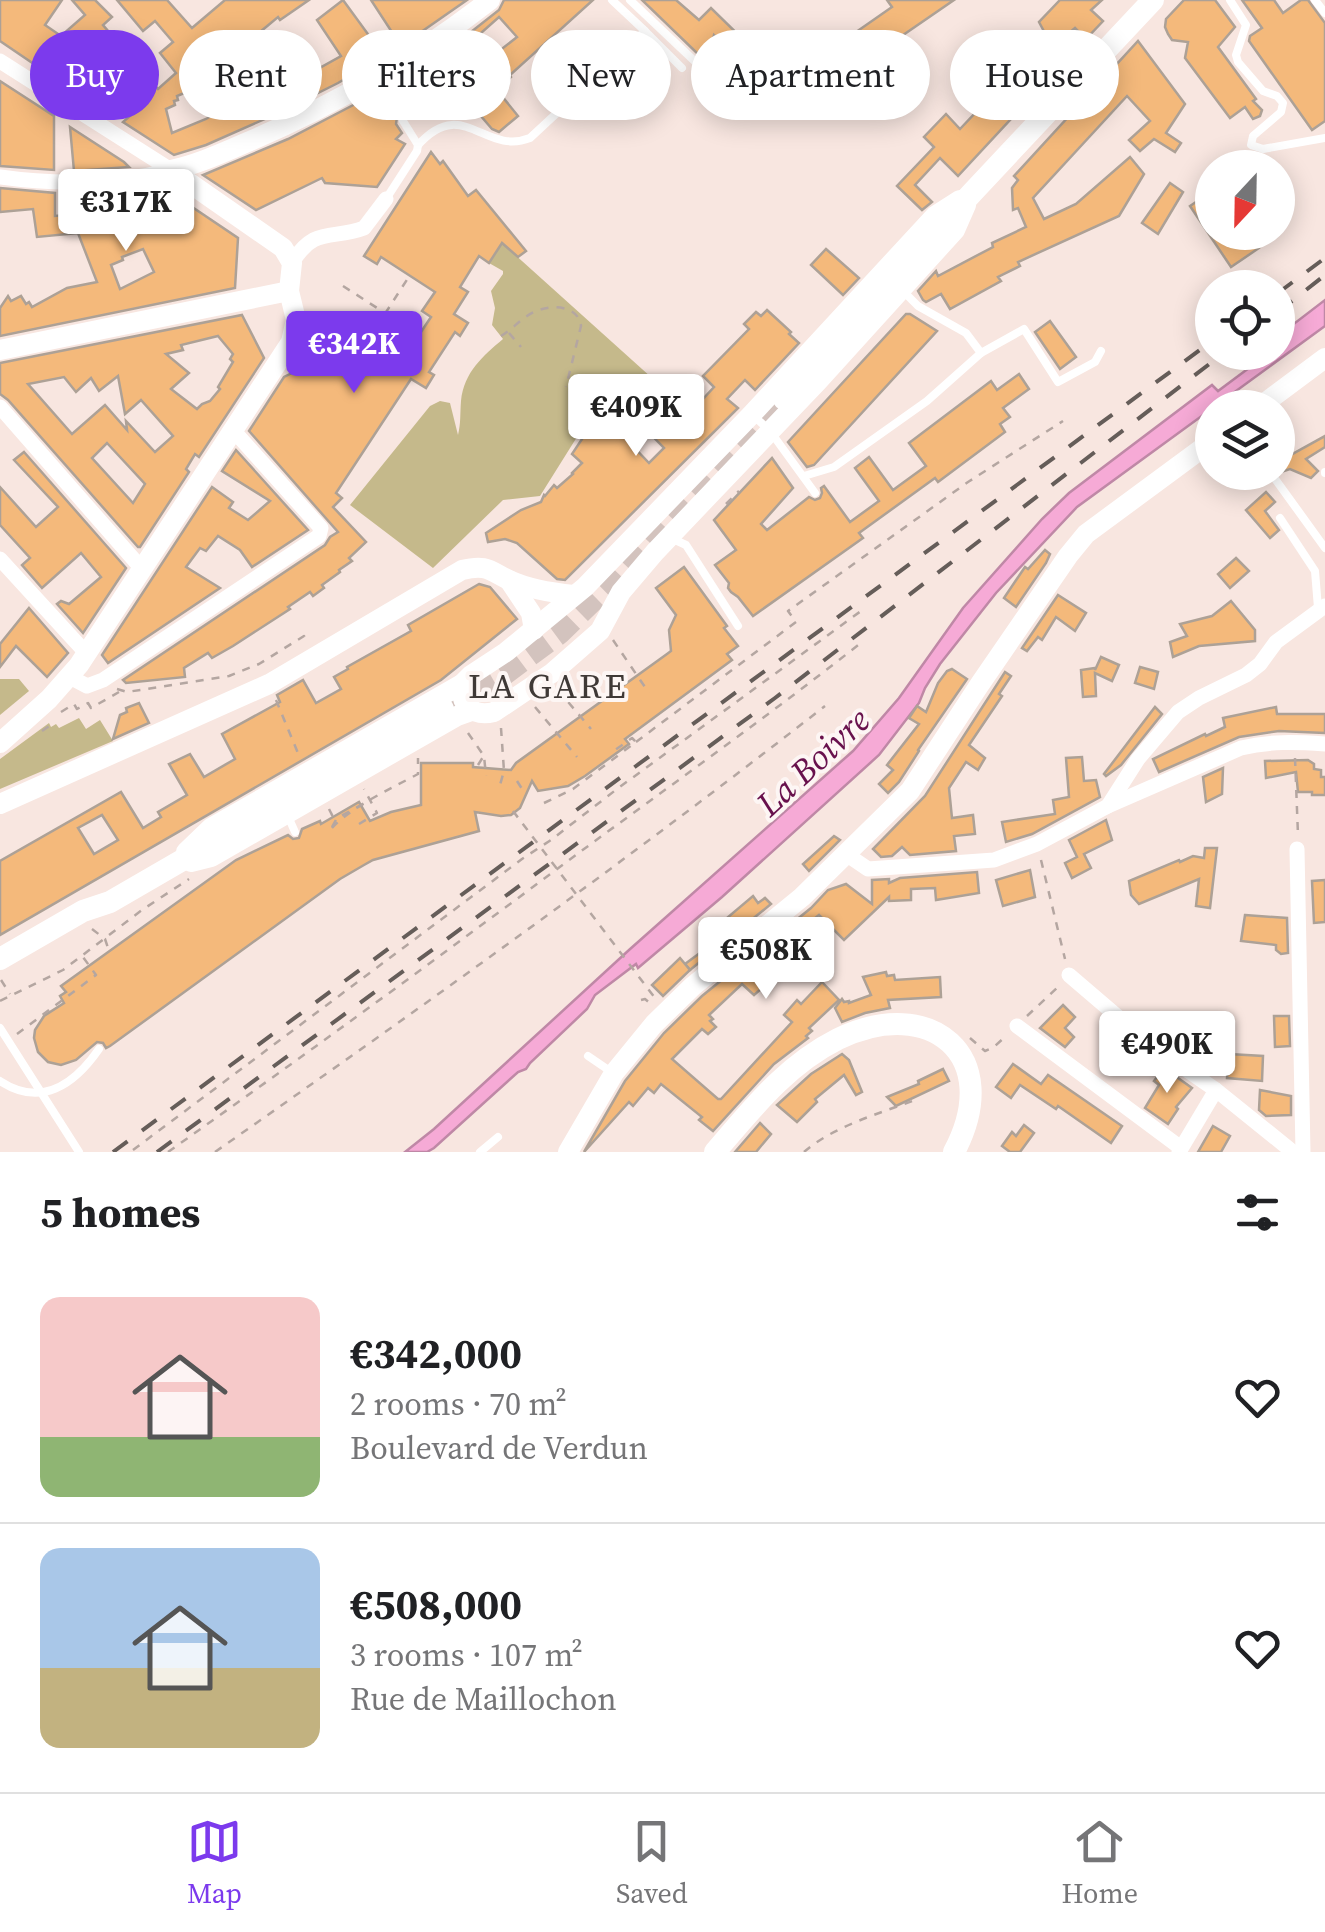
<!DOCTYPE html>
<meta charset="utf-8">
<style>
:root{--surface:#fff;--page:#f2f2f2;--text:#202124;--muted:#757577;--line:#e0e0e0;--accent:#7c3aed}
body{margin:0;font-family:"Source Serif 4",serif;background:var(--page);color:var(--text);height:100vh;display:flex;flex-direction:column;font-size:38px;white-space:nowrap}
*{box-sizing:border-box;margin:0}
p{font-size:32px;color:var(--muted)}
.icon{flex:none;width:55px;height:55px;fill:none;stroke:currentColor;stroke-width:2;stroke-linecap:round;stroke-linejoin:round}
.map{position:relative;height:1152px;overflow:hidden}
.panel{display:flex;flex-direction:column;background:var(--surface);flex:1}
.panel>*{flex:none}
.banner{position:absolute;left:30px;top:30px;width:1265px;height:90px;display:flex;gap:20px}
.needle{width:65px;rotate:202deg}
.controls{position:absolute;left:1195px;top:150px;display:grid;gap:20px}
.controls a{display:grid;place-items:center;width:100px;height:100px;border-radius:50%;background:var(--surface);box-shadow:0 5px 25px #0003;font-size:50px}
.price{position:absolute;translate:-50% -85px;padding:0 22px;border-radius:10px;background:#fff;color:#222;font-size:32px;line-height:65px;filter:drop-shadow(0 2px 5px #0008)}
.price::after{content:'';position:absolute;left:50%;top:60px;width:30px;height:22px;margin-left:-15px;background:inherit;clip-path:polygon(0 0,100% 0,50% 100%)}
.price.current{background:var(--accent);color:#fff}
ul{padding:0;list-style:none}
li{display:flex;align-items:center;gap:30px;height:250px;padding:0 40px}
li+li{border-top:2px solid var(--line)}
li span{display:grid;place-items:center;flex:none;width:280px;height:200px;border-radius:20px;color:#555}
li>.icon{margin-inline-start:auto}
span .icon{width:120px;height:120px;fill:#fffc;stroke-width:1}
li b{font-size:42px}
h2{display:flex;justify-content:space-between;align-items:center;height:120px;padding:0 40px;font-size:42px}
.chip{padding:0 35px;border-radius:45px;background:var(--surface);box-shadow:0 5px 25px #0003;font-size:35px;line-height:90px}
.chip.current{background:var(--accent);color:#fff}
.menu{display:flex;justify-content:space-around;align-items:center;height:140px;border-top:2px solid var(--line);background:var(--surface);font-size:28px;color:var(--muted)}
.menu a{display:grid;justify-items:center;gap:5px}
.menu .current{color:var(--accent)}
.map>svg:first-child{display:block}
</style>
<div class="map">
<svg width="1325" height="1152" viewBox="0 0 1325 1152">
<rect width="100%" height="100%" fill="#f8e6e0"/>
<!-- green -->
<g fill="#c5b98b">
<path d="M502,243L652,378L623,406L606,418L603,412L582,429L540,496L503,500L433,568L350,505L430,406L440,401L450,403L458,435C461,423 460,413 461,401C464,372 483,356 503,339L492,325L495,308L491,291L503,274V271L489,263Z"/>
<path d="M0,679H19L29,691L0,715Z"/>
<path d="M79,718L86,729L100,720L113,741L0,789V759L49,723L51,727L56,724L59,728Z"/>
</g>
<!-- water -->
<path fill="#f6aad6" stroke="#bf88a6" stroke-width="2.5" d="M1325,300V326L1077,507L996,593L940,664L925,688L919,703L879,755L722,897L638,968L636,964L595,995L587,1009L530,1063L526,1069L518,1072L434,1148L427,1152H405L434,1129L629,950L853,751L899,698L963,608L1042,519L1069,493L1212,385L1218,391L1257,362L1252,355L1255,353L1278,352V336Z"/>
<!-- building -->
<g fill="#f4b97b" stroke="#ada196" stroke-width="2.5" fill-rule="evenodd">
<path d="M0,0H62L45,25L61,36L85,15L72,0H95L112,17L103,25L158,89L176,73L160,53L173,42L155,21L143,31L117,0H167L192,28L225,0H309L280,20L278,17L224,62L216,49L188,75L194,89L177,96L178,100L174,101L175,105L166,109L172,133L206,119L244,96L236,82L252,73L255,78L258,76L272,102L311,77L309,74L341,56L317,20L343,0L384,56L338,83L276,114L206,145L174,155L123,122L142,105L96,50L91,40L62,65L65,68L56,79L0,41Z"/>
<path d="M371,0H467L401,46Z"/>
<path d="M504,0H593L510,75L511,77L497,90L518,116L499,132L492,129L468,101L474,96L457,74L474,59L480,66L517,37L499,17L464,48L466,50L417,83L416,80L386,103L397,117L396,124L402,133L396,139L405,144L377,187L325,183L322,178L256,210L203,175L288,139L382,90L471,32L499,10Z"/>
<path d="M642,0H676L699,20L711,8L756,52L748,60L745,57L741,60L714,35L710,51L699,55Z"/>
<path d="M887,0H954L829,86L813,62L892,7Z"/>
<path d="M1060,0H1102L1091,10L1103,21L1086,39L1075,28L1063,38L1061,48L1053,52L1061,65L958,176L940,158L915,185L932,202L922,210L897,186L934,147L924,137L946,114L960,129L1047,37L1039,22Z"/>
<path d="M1184,0H1215L1235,27L1218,47L1256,99L1253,101L1262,110L1260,116L1253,119L1245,107L1230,118L1185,58L1188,42L1172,40L1168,34L1165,27L1166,19Z"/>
<path d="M1242,0H1274L1283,13L1301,0H1308L1325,23V121L1312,130L1249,41L1250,36L1262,28Z"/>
<path d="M1138,41L1185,104L1166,133L1181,143L1175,152L1154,139L1140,151L1129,140L1150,121L1127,96L1033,198L1044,219L1076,204L1130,157L1144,174L1119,216L1018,262L1020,266L998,277L1001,281L950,309L941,294L926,302L923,300L918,291L936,271L938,276L993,247L992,243L1026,227L1018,208L1013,210L1012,188L1018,180L1014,176Z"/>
<path d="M0,81L54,116V170L0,166Z"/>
<path d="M70,127L124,162L129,167L74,171Z"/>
<path d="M431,152L440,164L443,161L468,196L476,190L526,251L518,257L502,243L489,263L479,256L460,287L468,292L454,314L468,323L460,336L455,332L429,372L434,375L426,388L411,379L336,493L342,498L333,507L366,542L349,558L352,561L339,570L340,572L322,585L324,588L313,596L310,592L288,607L290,609L233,646L212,658L208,653L184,668L185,677L126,683L123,680L325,545L330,537L338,532L249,431L284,377L300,369L311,352L303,348L305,342L322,319L336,327L330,335L385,371L397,351L405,356L431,317L422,311L435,292L381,257L377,264L364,256Z"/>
<path d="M1170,183L1183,192L1158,234L1142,223Z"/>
<path d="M158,184L238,238L235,288L0,336V308L8,296L11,301L21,296L26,304L29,302L32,307L67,288L97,282L78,233L37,237L33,209L0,212V188L55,193V216L78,214L76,193L109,192ZM143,249L154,272L120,289L111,265L123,260L122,257Z"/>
<path d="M1212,191V232H1249L1259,248L1231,267L1190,206Z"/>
<path d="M826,249L859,278L843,295L811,265Z"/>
<path d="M767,310L791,332L789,334L799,343L755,390L745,380L727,399L738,408L565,580L557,579L517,543L505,539L488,542L486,533L521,510L541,502L544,495L545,496L554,485L557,488L573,474L572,473L582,463L572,454L584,436L606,418L649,463L664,448L623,406L637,393L679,434L695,417L690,413L714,387L703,376L749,329L744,324L756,312L761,316Z"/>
<path d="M906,314H910L937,331L814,465L807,467L788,442Z"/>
<path d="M242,315L264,358L199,457L195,454L186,469L189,472L140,547H138L8,400L0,394V363ZM218,336L233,354L230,359L233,362L218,387L220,389L210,401L202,404L197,409L171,389L189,373L166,354L183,350L181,345ZM118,376L125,414L141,400L173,436L155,452L126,421L127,430L105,405L72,434L28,384L64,377L76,392L91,378L99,391ZM107,443L145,484L133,503L92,458Z"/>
<path d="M1050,321L1076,357L1060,369L1035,332Z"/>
<path d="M1019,374L1029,389L1003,408L1010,417L1000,424L1005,432L938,482L935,478L859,533L863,538L753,616L738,597L731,592L728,588L729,583L715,565L736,550L714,520L772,458L793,488L761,524L767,530L809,497L815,500L820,498L822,493L821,488L824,486L850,522L879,501L855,468L869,457L893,490L926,466L909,443L991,381L997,390Z"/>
<path d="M1325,436V447L1306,459L1318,471L1311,478L1290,469L1281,472L1278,466V448L1285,458Z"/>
<path d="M236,450L308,530L252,567L240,550L218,536L206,551L200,548L186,567L220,588L108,663L102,655L212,487L233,502L229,508L248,520L270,501L222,471Z"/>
<path d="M24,452L126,568L83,633L57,604L61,601L69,604L101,577L81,553L42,588L22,565L30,558L0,525V487L36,527L58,507L14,460Z"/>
<path d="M1266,492L1275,502L1265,511L1279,530L1270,538L1246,510Z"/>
<path d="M1045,550L1050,554L1046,563L1016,607L1004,598L1025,567L1028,569Z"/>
<path d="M1236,558L1249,571L1230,588L1218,574Z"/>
<path d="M684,567L727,626L724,628L738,646L727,654L732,660L625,739L629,744L585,776L568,786L538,791L532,781L520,808L511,815L501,816L475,812L479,831L373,860L364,865L340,879L110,1046L106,1048L103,1043L97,1042L76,1060L61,1065L48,1062L38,1052L34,1038L35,1030L44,1016L64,1003L60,996L66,992L61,986L236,860L288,835L293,839L299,838L302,829L320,821L321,824L359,802L370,821L391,812L421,805V763H473V767L511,770L516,763L667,654L671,651L669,630L676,615L656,588Z"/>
<path d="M479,584L490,587L517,619L441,680L0,935V861L121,792L143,828L161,817L158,812L187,795L169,764L190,754L204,777L235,759L222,734L280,702L277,695L303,680L316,703L341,689L334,677L348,669L347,667L411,631L408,625ZM102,815L118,840L94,854L78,828Z"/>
<path d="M1058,595L1086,613L1075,631L1056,617L1042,640L1038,637L1027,651L1022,648Z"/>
<path d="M1231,601L1255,630V641L1199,646L1173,657L1170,642L1187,636L1180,624L1212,616Z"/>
<path d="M29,608L68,653L47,677L16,646L0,667V644Z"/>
<path d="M1101,657L1119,665L1112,681L1095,673L1096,696L1083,697L1081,670L1095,668V670Z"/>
<path d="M1140,667L1158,672L1154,689L1135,683Z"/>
<path d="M952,669L967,679L918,750L919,751L899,782L888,793L879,784L893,770L887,765L919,724L909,718L917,706L926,712L938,683L947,671Z"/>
<path d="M1005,672L1011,676L999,694L1002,696L969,745L985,758L978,770L966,762L949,788L952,818L973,815L975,834L954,836L956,851L910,855L902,847L892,856L881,857L873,849L925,796Z"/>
<path d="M139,703L149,723L113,739L120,715L127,712L126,708Z"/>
<path d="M1155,707L1162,714L1121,765L1106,776L1104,774Z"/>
<path d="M1276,707L1277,714H1325V733L1279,731L1239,737L1159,772L1153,759L1205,734L1206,736L1225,727L1223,718Z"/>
<path d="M1082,757L1084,781L1096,780L1100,797L1032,834L1006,842L1002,822L1055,814L1053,800L1069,797L1066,758Z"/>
<path d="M1308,760L1314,764V769L1321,770V777H1325V795H1312V792H1298L1296,772L1266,778L1265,761Z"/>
<path d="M1223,768L1222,794L1206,802L1203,777Z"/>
<path d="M1106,820L1112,840L1084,854L1091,868L1072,878L1065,863L1077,857L1069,840Z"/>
<path d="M834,836L840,840L809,871L803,864Z"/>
<path d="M1205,848H1217L1210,908L1196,906L1199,879L1139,904L1131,895L1129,881L1179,860L1180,862L1193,856L1204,858Z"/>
<path d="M1030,870L1035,897L1003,906L996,880Z"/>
<path d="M977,872L979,893L936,900L935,888L911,889V900L889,901V897L844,940L819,915L754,967L768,980L761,989L754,995L742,984L709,1015L713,1019L710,1021L716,1027L708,1034L702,1029L672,1059L718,1099H721L792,1022L784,1015L797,1000L801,1004L822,982L839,1000L809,1028L812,1031L806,1036L808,1038L774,1064L713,1131L699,1120L702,1117L661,1084L654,1093L648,1088L633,1106L629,1102L584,1152L625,1081L664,1033L702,996L811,908L828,890L846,884L872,904V880L889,879V883L900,878Z"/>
<path d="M1325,880V922L1314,923L1312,881Z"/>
<path d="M753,896L758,903L765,898L771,904L690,970L685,964L708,947L706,944L724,926L721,923Z"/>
<path d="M1245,915L1287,918L1288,953L1281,954L1276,950V945L1241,941Z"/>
<path d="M680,958L690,970L663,996L652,985Z"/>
<path d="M886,972L887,976L894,975L895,980L940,977L941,997L888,1000L890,1008L865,1013L842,1022L835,1008L842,999L844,1002L849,1001V1003L871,995L863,977Z"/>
<path d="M1063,1005L1075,1017L1065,1028L1074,1037L1065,1047L1040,1028Z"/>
<path d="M1274,1016H1289L1290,1046L1275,1047Z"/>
<path d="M1198,1038L1218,1041L1215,1060L1200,1058V1054L1196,1053Z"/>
<path d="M842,1054L849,1060L862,1092L856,1095L844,1075L815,1099L817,1102L797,1122L777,1105L811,1074Z"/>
<path d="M1229,1054L1263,1056L1262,1081L1227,1078Z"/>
<path d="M1013,1064L1041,1084L1048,1075L1122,1126L1111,1143L1058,1106L1056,1109L1020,1085L1011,1098L996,1087Z"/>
<path d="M1164,1068L1192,1088L1176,1107L1178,1109L1168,1124L1145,1108L1159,1085L1154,1081Z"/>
<path d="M943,1069L949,1081L896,1106L887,1097L919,1084L918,1081Z"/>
<path d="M1260,1090L1291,1096V1115L1266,1116L1259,1110Z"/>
<path d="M760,1123L771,1134L756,1152H735Z"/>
<path d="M1024,1125L1034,1133L1020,1152H1010L1002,1146L1012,1132L1016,1136Z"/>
<path d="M1213,1126L1230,1136L1221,1152H1198Z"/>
</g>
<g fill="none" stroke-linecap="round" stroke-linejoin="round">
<!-- secondary-tunnel -->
<path stroke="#d3c3be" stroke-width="22" stroke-dasharray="22 11" stroke-linecap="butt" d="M446,708L502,676L560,633L612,582L784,399"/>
<!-- path -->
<g stroke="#b4a6a1" stroke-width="2.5" stroke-dasharray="8 8" stroke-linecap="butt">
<path d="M383,94L396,111"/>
<path d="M343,286L419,335"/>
<path d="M509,333L521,347"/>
<path d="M501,336C511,330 518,322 527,316C543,304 578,302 581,326L566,387"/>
<path d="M359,354L410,275"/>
<path d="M726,504L739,491"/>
<path d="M613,640L649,693"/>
<path d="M117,689L127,692L229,676L259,664L304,636L305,639"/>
<path d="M558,690L591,729"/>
<path d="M276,700L300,758"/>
<path d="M535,707L577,757"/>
<path d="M61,712L74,704L77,709L88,703L91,708L119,692"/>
<path d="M501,728L504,771L500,785L503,790"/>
<path d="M42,731L52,724L51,723"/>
<path d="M468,733L484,756L486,776"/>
<path d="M636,742L796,622L788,611L968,482L1063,421"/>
<path d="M1295,758L1298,835"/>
<path d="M478,765L483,757"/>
<path d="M517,781L524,792"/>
<path d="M544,803L573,789L636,742L632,738L611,753"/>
<path d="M329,809L333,817"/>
<path d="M513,811L655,998"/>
<path d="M359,824L377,813L364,789"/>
<path d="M332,827L337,818L365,803"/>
<path d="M332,828C351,807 392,788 418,774V758"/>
<path d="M1041,860L1065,959"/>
<path d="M92,929L105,939L109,951"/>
<path d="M1,980L10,994"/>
<path d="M641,1000L645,999L651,1004"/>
<path d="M0,1001L63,970L142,910L189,879"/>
<path d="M1027,1016L1058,987"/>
<path d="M17,1034L96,975L83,957"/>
<path d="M970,1038L985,1051L994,1047L1007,1035"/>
<path d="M133,1150L522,859L551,840L617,789L861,611"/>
<path d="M168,1152C308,1053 450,949 584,849C674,783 771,714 862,642"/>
<path d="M215,1152C425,1005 625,862 825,706"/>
<path d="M804,1152C834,1126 878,1114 915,1100"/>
</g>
<!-- service -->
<g stroke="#fff" stroke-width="8">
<path d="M630,0L722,87"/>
<path d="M1230,0L1246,25L1236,55L1238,62L1263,91L1277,96L1283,103L1281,112L1253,136L1251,145L1263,149L1325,138"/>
<path d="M1315,0L1325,13"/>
<path d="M645,31L682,68"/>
<path d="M418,145C463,95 484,156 530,138L645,31L612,0"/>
<path d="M386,199L417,151L418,145L403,121"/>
<path d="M904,292L918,306L966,333L981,353"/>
<path d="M755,417L770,431L815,493"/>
<path d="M1325,472V473"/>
<path d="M804,476L834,467L927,401L981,353L1024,329L1058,382L1095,362L1101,351"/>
<path d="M1273,476L1325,548"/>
<path d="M1280,518L1315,571L1318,608"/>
<path d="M673,539L686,545L738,626"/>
<path d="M287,814L295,832"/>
<path d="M0,1028L79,1152"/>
<path d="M588,1056L610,1071"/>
<path d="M0,1081C41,1108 74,1085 99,1049"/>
<path d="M480,1152L498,1137"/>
</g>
<!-- minor -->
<g stroke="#fff" stroke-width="15">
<path d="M0,61L171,170"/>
<path d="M0,177C56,185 116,184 171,170"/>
<path d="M292,263C314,226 332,240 364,228L386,199"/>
<path d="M0,407L143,570"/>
<path d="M0,559L87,654"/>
<path d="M70,677L87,686L103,680L319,536L321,528L233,430"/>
<path d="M1108,806L1138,759L1178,712L1199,698L1246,675L1260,664L1276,642L1325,606"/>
<path d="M1297,849L1303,1152"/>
<path d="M846,854L868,869L994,860L1037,844L1108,806L1241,748C1269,741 1296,742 1325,744"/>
<path d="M1069,975L1152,1046L1216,1090L1293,1152"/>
<path d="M1017,1026L1181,1148"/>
<path d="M1179,1152L1216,1090"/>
</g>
<!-- tertiary -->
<g stroke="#fff" stroke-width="20">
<path d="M171,170C199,164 224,152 250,141C336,104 417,57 490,0"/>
<path d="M0,350L289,291"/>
<path d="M1258,408L1325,358"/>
<path d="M509,580L531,613L534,630"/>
<path d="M462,684C459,705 473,717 494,712L552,673L600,631L621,592L655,552L819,380L955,230L966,205"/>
<path d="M0,743L49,699L79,665L291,342L296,320L289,291L292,263L283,248L171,170"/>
<path d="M0,804L269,684L462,570C486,564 489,570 509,580C528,589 554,593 574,595"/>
<path d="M186,852L211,828L462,684L471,675L506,652L585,587L752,414L935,216L960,200"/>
<path d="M191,862L211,857L457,716L471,711"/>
<path d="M568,1152L614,1073L654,1024L693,986L802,897L910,791L980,684L1068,556L1086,534L1212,441"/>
</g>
<!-- secondary -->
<g stroke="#fff" stroke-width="22">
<path d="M784,399L971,194L1153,0"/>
<path d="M0,959L83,911L110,902L443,709"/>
<path d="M715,1152C752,1109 786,1065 838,1039C931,994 1005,1056 954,1152"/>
</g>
<!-- rail -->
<g stroke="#655d59" stroke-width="4" stroke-dasharray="18 18" stroke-linecap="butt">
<path d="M1278,293L1325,258"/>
<path d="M1278,312L1325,275"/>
<path d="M113,1152L1212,341"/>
<path d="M157,1152L775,698L1225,352"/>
</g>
</g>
<g text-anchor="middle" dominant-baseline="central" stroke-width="8" stroke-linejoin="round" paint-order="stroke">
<!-- neighbourhood labels -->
<g font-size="35" letter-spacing="2.5" fill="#3f3936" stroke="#fdf6f4">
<text x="548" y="686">LA GARE</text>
</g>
<!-- water labels -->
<g font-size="35" font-style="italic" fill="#68114d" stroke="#fdf6f4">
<text transform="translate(813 762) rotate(-43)">La Boivre</text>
</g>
</g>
</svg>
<div class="controls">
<a><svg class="needle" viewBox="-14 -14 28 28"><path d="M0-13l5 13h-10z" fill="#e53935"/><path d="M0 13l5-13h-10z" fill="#757577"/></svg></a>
<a><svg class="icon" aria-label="locate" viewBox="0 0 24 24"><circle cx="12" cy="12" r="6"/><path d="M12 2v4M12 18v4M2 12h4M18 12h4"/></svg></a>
<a><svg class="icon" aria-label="layers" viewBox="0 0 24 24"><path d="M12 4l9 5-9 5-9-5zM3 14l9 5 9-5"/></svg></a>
</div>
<b class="price" style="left:126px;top:254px">€317K</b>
<b class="price current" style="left:354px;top:396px">€342K</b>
<b class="price" style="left:636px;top:459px">€409K</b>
<b class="price" style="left:766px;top:1002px">€508K</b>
<b class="price" style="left:1167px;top:1096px">€490K</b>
<div class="banner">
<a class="chip current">Buy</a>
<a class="chip">Rent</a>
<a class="chip">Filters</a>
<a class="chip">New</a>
<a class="chip">Apartment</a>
<a class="chip">House</a>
</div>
</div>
<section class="panel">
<h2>5 homes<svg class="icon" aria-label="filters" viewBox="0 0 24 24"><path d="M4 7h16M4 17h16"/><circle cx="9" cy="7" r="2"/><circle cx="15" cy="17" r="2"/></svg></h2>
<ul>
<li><span style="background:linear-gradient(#f6c9c9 70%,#8fb573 0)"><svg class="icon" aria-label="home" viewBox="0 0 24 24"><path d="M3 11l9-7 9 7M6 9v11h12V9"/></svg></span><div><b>€342,000</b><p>2 rooms · 70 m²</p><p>Boulevard de Verdun</p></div><svg class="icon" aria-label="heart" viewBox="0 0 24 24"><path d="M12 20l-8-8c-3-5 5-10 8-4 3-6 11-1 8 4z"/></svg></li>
<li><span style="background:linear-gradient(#a9c7e8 60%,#c2b280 0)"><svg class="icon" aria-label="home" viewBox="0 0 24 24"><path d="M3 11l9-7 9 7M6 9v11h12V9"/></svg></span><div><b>€508,000</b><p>3 rooms · 107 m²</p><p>Rue de Maillochon</p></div><svg class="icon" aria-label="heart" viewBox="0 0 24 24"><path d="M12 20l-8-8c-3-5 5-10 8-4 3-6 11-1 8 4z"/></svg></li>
</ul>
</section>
<nav class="menu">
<a class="current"><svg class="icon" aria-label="map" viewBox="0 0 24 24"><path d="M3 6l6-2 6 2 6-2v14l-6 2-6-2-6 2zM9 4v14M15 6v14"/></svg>Map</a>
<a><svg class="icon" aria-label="saved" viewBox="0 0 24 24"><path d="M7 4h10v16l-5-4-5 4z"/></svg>Saved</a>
<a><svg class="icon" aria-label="home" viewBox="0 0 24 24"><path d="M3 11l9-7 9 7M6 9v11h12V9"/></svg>Home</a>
</nav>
